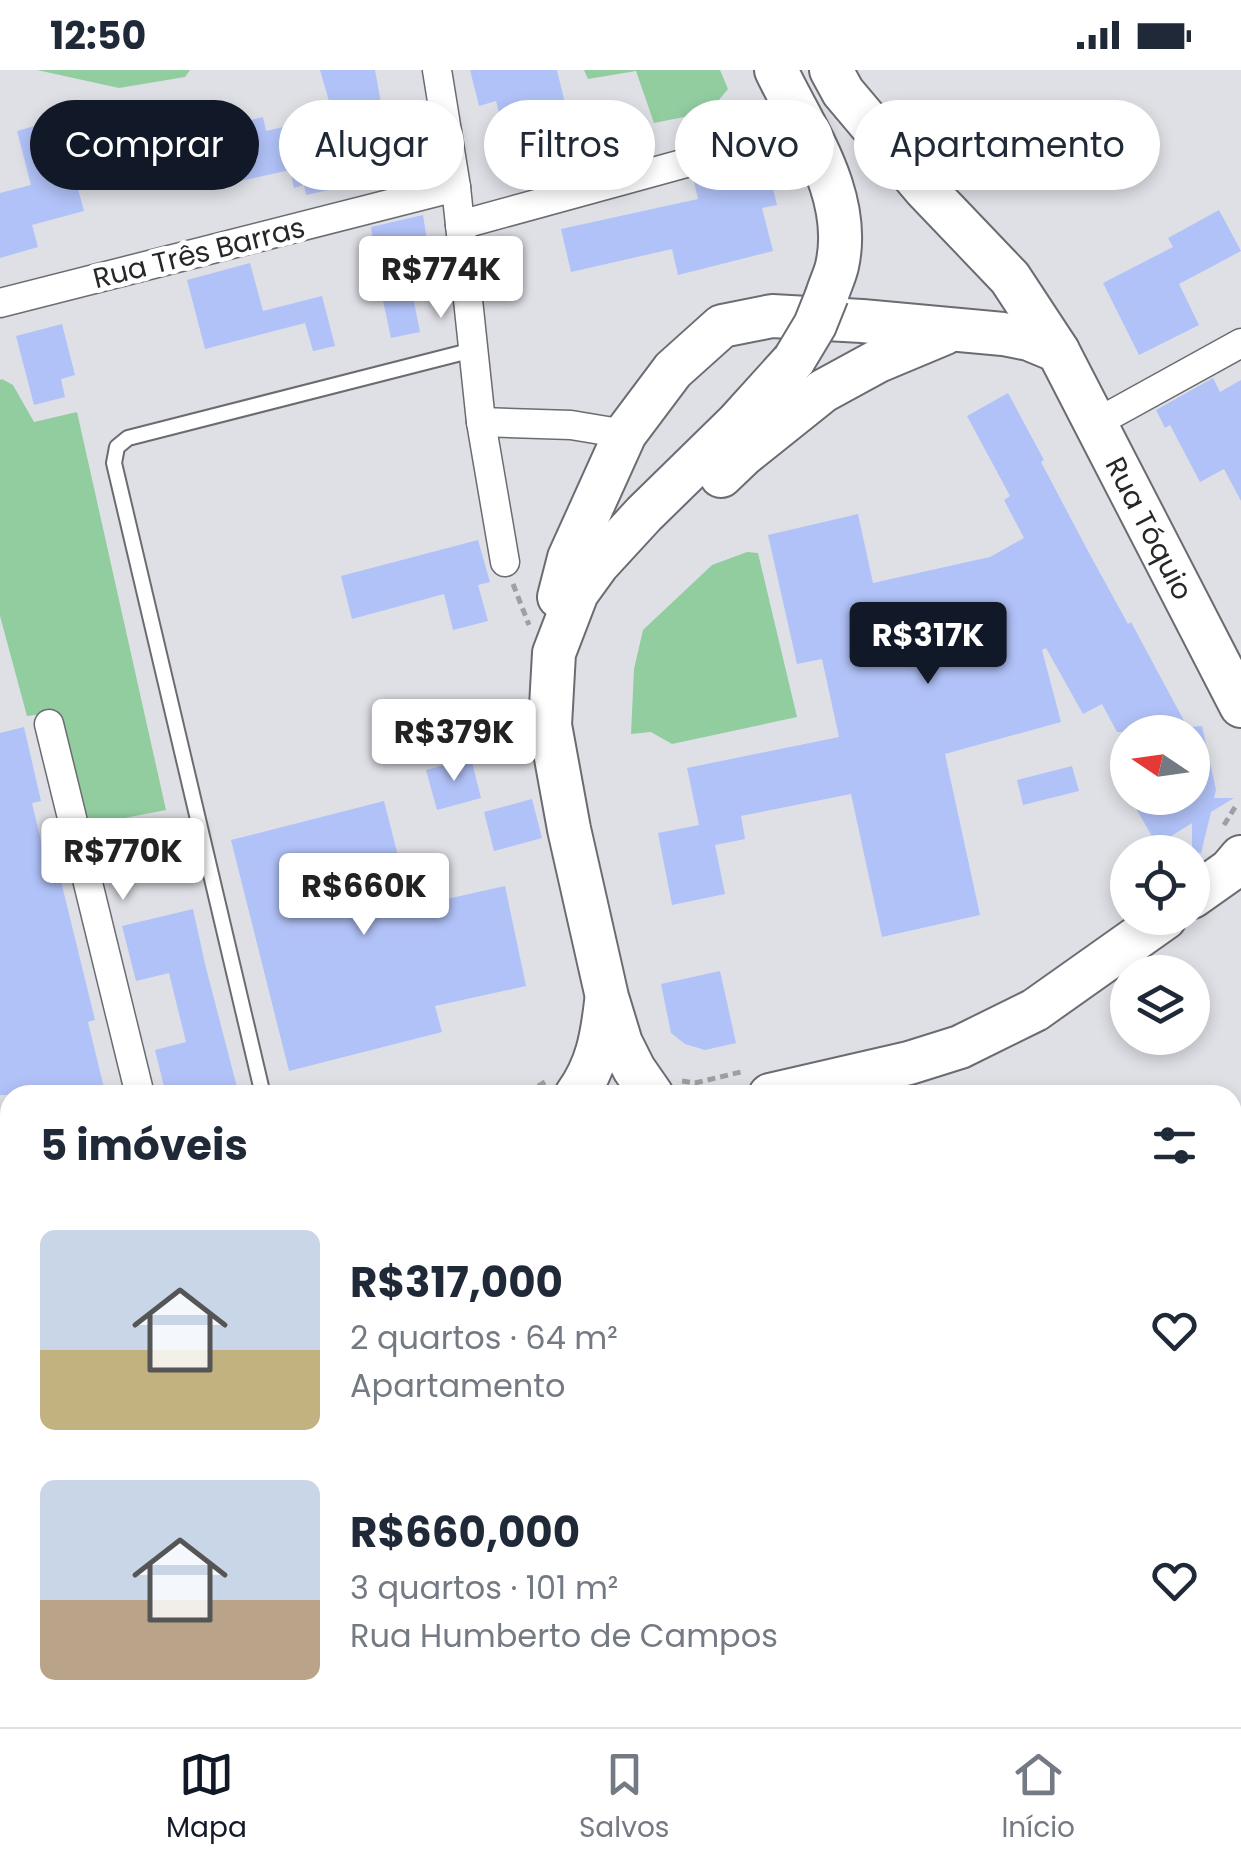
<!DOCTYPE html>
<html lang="pt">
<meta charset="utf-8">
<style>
:root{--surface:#fff;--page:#f2f2f3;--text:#1f2937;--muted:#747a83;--line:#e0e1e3;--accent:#111827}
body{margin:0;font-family:Poppins,sans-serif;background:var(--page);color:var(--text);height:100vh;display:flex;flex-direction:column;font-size:38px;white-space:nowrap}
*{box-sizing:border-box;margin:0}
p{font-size:32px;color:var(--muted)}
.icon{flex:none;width:55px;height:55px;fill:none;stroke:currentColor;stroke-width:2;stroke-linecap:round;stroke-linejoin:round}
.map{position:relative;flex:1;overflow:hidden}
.panel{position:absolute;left:0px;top:1015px;width:1242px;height:642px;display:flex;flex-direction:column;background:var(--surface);border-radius:30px 30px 0 0;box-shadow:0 5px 15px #0003}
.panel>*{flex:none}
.guide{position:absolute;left:30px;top:30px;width:1182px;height:90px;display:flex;gap:20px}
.needle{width:65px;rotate:283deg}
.fabs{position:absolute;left:1110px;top:645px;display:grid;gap:20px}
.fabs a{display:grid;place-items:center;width:100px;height:100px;border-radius:50%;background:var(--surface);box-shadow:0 5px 15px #0003;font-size:50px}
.price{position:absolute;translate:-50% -85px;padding:0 22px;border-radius:10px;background:#fff;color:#222;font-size:32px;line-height:65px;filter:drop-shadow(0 2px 5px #0008)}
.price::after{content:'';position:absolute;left:50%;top:60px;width:30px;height:22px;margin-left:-15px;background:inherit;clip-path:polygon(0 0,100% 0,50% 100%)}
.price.selected{background:var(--accent);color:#fff}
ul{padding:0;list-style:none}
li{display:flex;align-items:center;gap:30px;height:250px;padding:0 40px}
li span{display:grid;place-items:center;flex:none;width:280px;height:200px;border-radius:15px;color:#555}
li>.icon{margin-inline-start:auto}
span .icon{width:120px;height:120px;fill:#fffc;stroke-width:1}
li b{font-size:42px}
h2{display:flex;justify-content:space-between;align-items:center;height:120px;padding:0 40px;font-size:42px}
.chip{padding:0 35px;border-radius:45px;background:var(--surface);box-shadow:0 5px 15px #0003;font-size:35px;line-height:90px}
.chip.selected{background:var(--accent);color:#fff}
.status{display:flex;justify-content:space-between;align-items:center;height:70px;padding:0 50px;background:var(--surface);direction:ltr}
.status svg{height:28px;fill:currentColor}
.tab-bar{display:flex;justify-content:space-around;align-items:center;height:140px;border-top:2px solid var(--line);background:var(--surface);font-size:28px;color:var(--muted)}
.tab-bar a{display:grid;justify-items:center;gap:5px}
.tab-bar .selected{color:var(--accent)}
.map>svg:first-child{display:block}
</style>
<div class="status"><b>12:50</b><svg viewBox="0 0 49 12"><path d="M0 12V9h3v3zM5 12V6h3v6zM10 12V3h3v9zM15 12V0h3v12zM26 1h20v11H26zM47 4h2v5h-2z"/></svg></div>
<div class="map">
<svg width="1241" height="1657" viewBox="0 0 1241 1657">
<rect width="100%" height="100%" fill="#dee0e6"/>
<!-- green -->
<g fill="#92cda0">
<path d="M37,0H190L185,7L119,18Z"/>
<path d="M584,0H720L728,19L709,42L654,53L636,1L588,9Z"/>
<path d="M2,309L13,315L34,352L77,342L166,740L88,755L59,642L27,646L0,546V310Z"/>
<path d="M747,482L758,483L797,647L672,674L651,662L631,664L634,599L643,560L712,495Z"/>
<path d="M391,1648H964L976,1657H379Z"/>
</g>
<!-- building -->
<g fill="#b1c2f8">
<path d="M320,0H375L387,66L356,72L359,93L333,98L338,118L306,125L304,115L294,118L290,100L227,114L214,59L263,47L266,61L333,45Z"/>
<path d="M470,0H557L568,46L581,43L590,81L513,100L496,31L479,36Z"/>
<path d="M59,49L84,141L32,155L38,177L0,188V123L31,115L17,61Z"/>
<path d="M767,94L777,135L762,138L773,181L678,205L672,179L571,202L561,159L698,129L694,112Z"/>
<path d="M1219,140L1241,181L1179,214L1199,255L1139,285L1103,213L1173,177L1168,168Z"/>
<path d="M423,145L429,183L405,187L420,262L391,268L378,207L371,157Z"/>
<path d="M250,193L263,241L322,226L335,276L313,281L305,253L205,279L187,210Z"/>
<path d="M62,254L75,305L61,309L65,327L34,335L16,266Z"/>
<path d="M1213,308L1220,322L1241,310V431L1224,399L1200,412L1170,355L1165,358L1156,340Z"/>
<path d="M1008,323L1044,390L1041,392L1089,483L1128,554L1131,552L1190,662H1117L1102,634L1083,644L1046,578L1042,580L1061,652L945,684L980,845L882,867L851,724L741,746L745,769L715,775L725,824L672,835L658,763L699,755L687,698L839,667L822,589L797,594L768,465L858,444L873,513L990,487L1024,468L1004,430L1010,426L967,346Z"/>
<path d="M478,470L490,512L478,515L488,551L453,560L444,524L352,549L341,506Z"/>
<path d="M1202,656L1216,720L1214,728H1234L1211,742L1201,783L1192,782V753L1157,775L1130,728H1192V657Z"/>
<path d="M24,657L41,731L32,733L50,809L60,807L95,950L88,952L104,1018L75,1025H0V663Z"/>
<path d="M471,688L481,728L437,740L426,700Z"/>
<path d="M1072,696L1079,721L1023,735L1017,710Z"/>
<path d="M532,729L542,768L494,781L484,742Z"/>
<path d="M384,731L411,837L505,816L526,916L435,936L442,962L289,1001L231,770Z"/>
<path d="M193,839L205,894L239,1025H166L155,980L186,972L169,903L136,911L122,856Z"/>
<path d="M720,901L736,973L705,980L685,974L671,963L661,914Z"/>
</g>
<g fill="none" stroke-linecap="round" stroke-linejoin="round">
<defs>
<path id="lane" d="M263,1025L114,393L117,377L128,368L473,280"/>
<g id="street">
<path d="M437,0L456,117L481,352L505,492"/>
<path d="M460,155L737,79"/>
<path d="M0,233L456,117"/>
<path d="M481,352L571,355L625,364"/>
<path d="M1096,353L1241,273"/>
<path d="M49,654L140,1025"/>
<path d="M1232,1372L1241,1370"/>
<path d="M1232,1619L1241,1617"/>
<path d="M1079,1657L1117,1648"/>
</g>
<g id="primary">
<path d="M776,0C805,61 853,125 837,196C835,205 830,215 827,225"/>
<path id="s1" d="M831,0L843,22L924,118L1010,208L1058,281L1241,636"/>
<path d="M721,406L743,385L823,321L878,291L945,263"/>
<path d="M559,527L569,488L625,364L673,300L722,256L772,246L862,251L1003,264L1029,269L1058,281"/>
<path d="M1192,827L1230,800L1241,787"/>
<path d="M576,1025C597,996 602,967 606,932"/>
<path d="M652,1025L634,999L621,973L607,927L569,759L550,655L554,583L577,523L598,494L644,444L737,353L794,290"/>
<path d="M770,1025L909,993L960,977L1035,940L1165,848"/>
<path d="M0,1166L10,1163"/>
</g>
</defs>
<!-- lane casing -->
<use href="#lane" stroke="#6a6c71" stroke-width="18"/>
<!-- street casing -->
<use href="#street" stroke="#6a6c71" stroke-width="31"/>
<!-- primary casing -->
<use href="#primary" stroke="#6a6c71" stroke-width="46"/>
<!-- path -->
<g stroke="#9d9fa3" stroke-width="5" stroke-dasharray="8 5" stroke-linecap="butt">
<path d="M513,514L529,555"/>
<path d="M1224,755L1237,734"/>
<path d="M682,1011L695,1013L745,1001"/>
<path d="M514,1025L528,1022L545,1012"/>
<path d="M0,1123L10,1121"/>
</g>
<!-- lane -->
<use href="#lane" stroke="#fff" stroke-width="14"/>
<!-- street -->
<use href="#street" stroke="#fff" stroke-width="28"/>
<!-- primary -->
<use href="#primary" stroke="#fff" stroke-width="42"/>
<defs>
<path id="primary-bridge" d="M794,290L815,255L827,225"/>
</defs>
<!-- primary-bridge casing -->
<use href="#primary-bridge" stroke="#6a6c71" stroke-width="46" stroke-linecap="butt"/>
<!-- primary-bridge -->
<use href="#primary-bridge" stroke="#fff" stroke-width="42"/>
</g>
<g text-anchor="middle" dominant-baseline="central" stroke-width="10" stroke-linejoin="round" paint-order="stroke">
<!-- street labels -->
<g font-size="28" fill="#262729" stroke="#fff">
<text transform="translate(199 183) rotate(-14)">Rua Três Barras</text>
<text stroke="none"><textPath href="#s1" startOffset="562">Rua Tóquio</textPath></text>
</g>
</g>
</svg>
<div class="fabs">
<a><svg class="needle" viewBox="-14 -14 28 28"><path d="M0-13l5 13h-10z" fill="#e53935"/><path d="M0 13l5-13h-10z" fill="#747a83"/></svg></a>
<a><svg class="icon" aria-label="locate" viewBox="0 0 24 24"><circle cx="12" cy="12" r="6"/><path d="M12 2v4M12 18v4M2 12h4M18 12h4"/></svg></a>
<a><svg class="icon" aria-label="layers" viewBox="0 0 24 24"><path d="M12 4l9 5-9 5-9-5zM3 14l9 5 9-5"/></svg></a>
</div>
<b class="price" style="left:441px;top:251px">R$774K</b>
<b class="price selected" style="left:928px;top:617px">R$317K</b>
<b class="price" style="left:454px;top:714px">R$379K</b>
<b class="price" style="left:123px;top:833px">R$770K</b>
<b class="price" style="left:364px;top:868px">R$660K</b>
<div class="guide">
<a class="chip selected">Comprar</a>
<a class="chip">Alugar</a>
<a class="chip">Filtros</a>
<a class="chip">Novo</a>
<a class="chip">Apartamento</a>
</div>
<section class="panel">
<h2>5 imóveis<svg class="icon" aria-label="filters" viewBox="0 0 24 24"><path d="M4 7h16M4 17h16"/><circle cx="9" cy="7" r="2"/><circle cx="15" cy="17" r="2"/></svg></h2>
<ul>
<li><span style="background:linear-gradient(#c9d6e8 60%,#c2b280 0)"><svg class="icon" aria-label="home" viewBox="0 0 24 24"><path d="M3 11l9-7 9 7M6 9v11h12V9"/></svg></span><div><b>R$317,000</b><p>2 quartos · 64 m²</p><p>Apartamento</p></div><svg class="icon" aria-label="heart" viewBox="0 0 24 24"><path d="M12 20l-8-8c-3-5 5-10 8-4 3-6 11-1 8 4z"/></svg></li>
<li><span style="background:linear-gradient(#c9d6e8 60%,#b9a48a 0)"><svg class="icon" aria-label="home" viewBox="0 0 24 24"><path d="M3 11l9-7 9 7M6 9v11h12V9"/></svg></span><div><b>R$660,000</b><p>3 quartos · 101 m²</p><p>Rua Humberto de Campos</p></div><svg class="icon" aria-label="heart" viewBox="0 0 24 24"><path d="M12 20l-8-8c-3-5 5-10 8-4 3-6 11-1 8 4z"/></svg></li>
</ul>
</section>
</div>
<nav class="tab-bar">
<a class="selected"><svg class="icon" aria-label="map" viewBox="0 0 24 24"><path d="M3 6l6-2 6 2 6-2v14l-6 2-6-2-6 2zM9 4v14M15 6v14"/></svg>Mapa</a>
<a><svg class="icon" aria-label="saved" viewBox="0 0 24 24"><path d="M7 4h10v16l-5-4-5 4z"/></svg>Salvos</a>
<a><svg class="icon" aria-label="home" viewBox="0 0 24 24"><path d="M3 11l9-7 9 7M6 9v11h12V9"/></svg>Início</a>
</nav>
